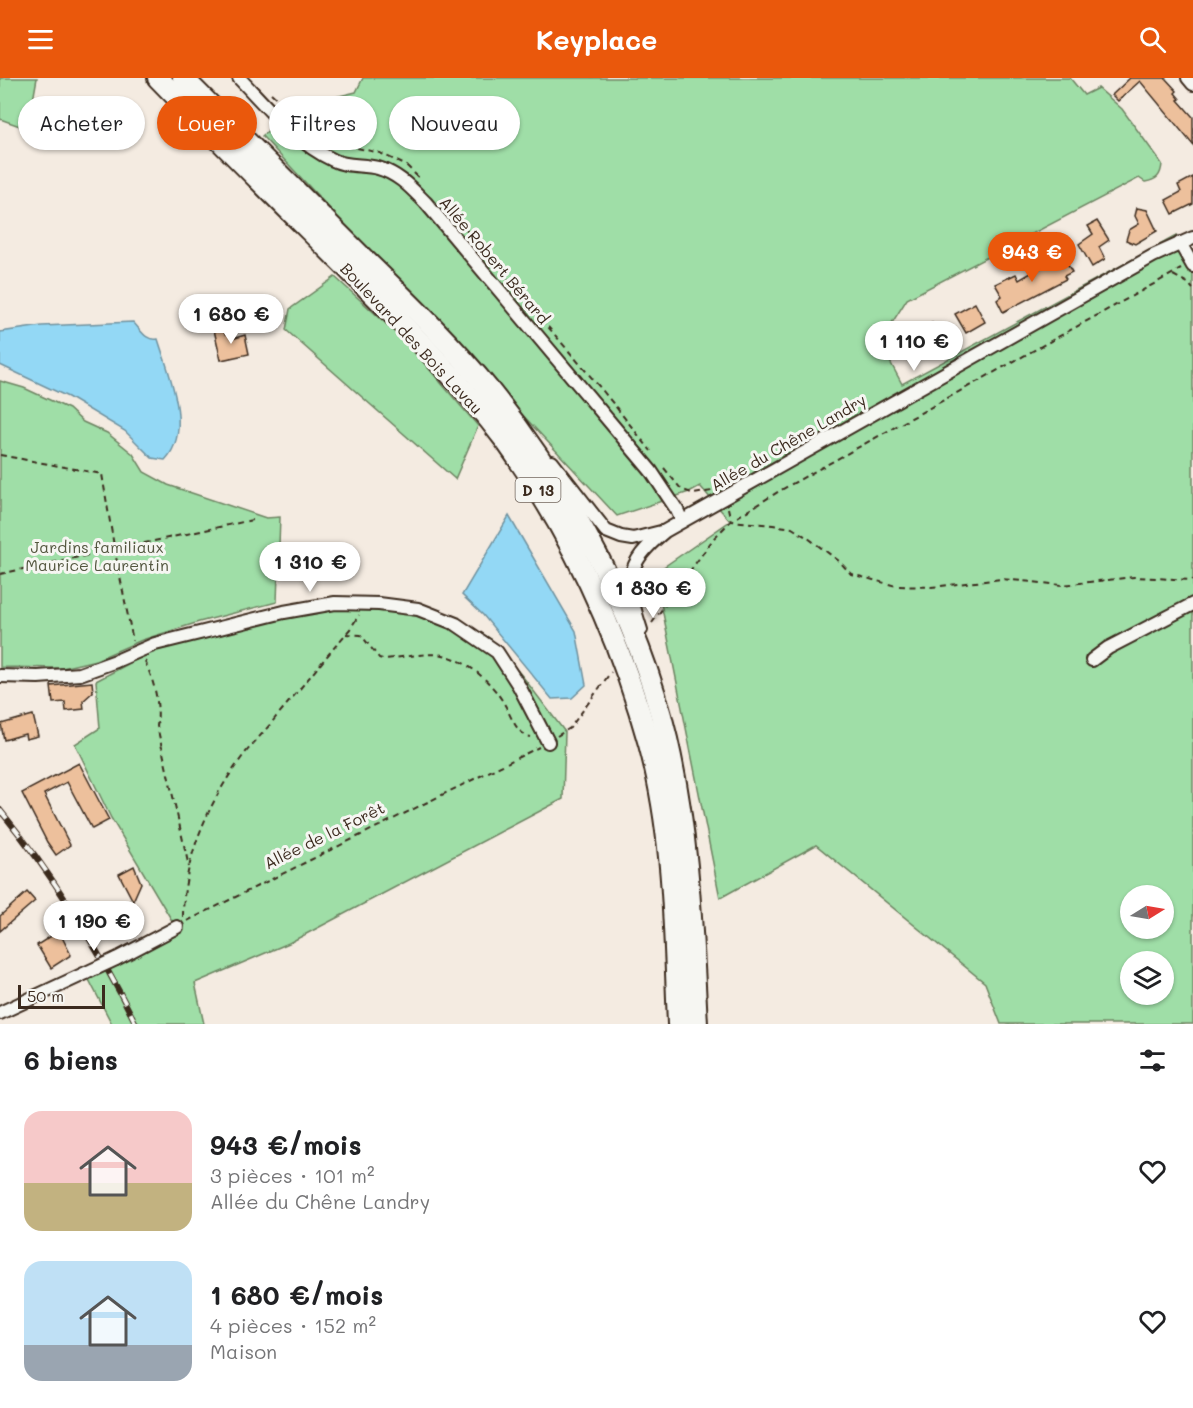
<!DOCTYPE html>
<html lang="fr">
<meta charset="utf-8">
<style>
:root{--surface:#fff;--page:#f2f2f2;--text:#202124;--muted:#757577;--accent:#ea580c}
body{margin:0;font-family:Mali,sans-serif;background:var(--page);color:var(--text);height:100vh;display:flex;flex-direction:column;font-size:22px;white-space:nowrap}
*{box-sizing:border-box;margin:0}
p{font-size:20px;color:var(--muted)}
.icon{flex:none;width:33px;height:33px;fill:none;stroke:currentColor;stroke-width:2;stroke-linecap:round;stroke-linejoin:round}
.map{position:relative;height:946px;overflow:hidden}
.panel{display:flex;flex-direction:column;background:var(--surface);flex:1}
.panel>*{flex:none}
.banner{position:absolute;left:18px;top:18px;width:600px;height:54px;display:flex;gap:12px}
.needle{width:39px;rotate:79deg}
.controls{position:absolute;left:1120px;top:807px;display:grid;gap:12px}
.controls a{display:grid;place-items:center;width:54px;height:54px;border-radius:50%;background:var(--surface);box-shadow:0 2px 4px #0004;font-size:30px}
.scale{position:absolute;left:18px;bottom:15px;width:87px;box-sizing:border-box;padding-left:6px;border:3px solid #3b2a1e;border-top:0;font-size:16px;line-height:21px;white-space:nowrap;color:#3b2a1e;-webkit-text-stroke:4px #f6f6f2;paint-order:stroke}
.price{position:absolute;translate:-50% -51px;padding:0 14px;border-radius:21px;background:#fff;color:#222;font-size:20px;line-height:39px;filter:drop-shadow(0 2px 3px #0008)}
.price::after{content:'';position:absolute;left:50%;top:36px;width:18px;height:14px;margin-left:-9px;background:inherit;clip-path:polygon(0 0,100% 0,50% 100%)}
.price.current{background:var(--accent);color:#fff}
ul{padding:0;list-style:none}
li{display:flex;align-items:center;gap:18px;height:150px;padding:0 24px}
li span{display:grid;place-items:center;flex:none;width:168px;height:120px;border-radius:18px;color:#555}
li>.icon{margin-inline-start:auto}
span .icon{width:72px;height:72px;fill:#fffc;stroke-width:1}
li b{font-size:26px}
h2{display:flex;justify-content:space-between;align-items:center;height:72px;padding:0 24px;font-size:26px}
.chip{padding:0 21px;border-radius:27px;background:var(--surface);box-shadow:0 2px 4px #0004;font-size:21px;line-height:54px}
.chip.current{background:var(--accent);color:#fff}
header{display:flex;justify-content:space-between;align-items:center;height:78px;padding:0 24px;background:var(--accent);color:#fff;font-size:27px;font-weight:700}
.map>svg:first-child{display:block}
</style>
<header><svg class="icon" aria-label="menu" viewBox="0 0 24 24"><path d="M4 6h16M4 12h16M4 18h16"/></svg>Keyplace<svg class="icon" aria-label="search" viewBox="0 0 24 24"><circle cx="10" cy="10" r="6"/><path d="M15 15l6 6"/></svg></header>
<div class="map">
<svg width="1193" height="946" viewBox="0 0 1193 946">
<rect width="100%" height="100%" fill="#f4ebe1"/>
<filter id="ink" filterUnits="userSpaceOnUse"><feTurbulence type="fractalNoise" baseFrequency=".0167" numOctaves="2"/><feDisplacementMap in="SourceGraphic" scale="12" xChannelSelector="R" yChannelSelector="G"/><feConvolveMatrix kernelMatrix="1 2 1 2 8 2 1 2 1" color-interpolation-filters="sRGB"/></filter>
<g filter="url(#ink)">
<!-- green -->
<g fill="#9fdea7" stroke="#6d8462" stroke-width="1.5" fill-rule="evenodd">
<path d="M0,0H37L28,51L0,41Z"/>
<path d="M363,0H1070L1084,17L1098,10L1122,31L1162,86C1161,98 1157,102 1145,104L1139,100L907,221L890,248L886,276L902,306L1176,158L1193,183V946H1001L985,905L816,767L720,820L655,495L730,443L700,408L689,414L617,438L262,58L294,29L356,14ZM1131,818H1164V850H1131ZM1131,884H1164V916H1131Z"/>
<path d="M335,199L405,263L478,348L455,401L286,252L290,231Z"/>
<path d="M0,303L24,310L69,331L83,344L107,355L133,376L144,394L168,407L266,440L280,439L277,524L199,544L142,562L96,582L62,590L0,589Z"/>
<path d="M372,524L416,529L452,537L491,561L523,599L565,654L563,721L289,865L195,905L204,946H112L84,892L109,877L174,846L111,740L75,666L100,650L96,603L158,570L285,540Z"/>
</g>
<!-- water -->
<g fill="#93d8f5" stroke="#70929f" stroke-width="1.5">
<path d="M133,244C141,252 145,263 158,261C168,294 194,352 165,382L152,380L125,353L68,319L0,287V254L42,248Z"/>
<path d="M509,438L576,553L586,607L572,620L552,621L483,537L462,517Z"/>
</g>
<!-- building -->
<g fill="#edc09c" stroke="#3b2a1e" stroke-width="1.5">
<path d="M1130,0H1165L1177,13L1175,15L1180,21L1178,22L1193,39V67L1140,3L1118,23L1112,17Z"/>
<path d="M1193,99V126L1173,136L1166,122L1181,114L1178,107Z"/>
<path d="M1137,130L1147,132L1157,153L1135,166L1126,162L1129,152L1139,146L1135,138Z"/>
<path d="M1097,143L1109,162L1099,169L1105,181L1092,189L1079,166L1093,156L1088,148Z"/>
<path d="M1062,177L1072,194L1064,198L1066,201L1003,234L997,222L1002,218L995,206L1016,196L1019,202Z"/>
<path d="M975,225L985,244L966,255L955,236Z"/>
<path d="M932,245L944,266L923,277L915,264L923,260L919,253Z"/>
<path d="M223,250L225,256L233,255L235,260L245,257L249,276L221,282L214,252Z"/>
<path d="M92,604L93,614L83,623L84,631L66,633L65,624L53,625L51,608Z"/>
<path d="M33,637L38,658L26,661L25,656L4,662L1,646Z"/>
<path d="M79,685L109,742L92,751L67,704L44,716L70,767L56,777L47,764L22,715Z"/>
<path d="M134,788L141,805L133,823L119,796Z"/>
<path d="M27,814L35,823L0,853V838Z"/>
<path d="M59,853L71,877L51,890L37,867Z"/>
</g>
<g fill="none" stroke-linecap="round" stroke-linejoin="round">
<defs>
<g id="street">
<path d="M239,0C268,30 295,64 333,82C346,89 364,86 378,90C399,96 411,110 426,125L651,393L677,432L682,443"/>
<path d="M1188,0L1193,6"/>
<path d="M1180,165L1193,188"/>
<path d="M552,384L606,453L621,459L633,461L661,454"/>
<path d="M641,552C625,503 624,487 665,453L1153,178L1193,160"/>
<path d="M1092,582L1108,570L1193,526"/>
<path d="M0,598L38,599L80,596L116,583L155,566L284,534L335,525L379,526L418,531L456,546L497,574L519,608L548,664"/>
<path d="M116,881L177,849"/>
<path d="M0,935L86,895"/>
</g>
<g id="primary">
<path d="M158,0C225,69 293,136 361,204C411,254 462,305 505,362C571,454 619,558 649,666C674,757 674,853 678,946"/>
<path d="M183,0C243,60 302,119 362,179C406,222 451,265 490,313C570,413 638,537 667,661C689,755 692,851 697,946"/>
</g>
</defs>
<!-- street casing -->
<use href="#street" stroke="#3b2a1e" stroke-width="16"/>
<!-- primary casing -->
<use href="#primary" stroke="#3b2a1e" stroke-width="24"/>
<!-- path -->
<g stroke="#3b2a1e" stroke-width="2" stroke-dasharray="6 4.5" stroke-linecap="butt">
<path d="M271,15L308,49L329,64L380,75L407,88L418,99"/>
<path d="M451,134L482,171"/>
<path d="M1173,197L1188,205L1193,211"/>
<path d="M507,201L603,313L651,373"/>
<path d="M0,377L102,396L115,474L133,563"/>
<path d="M664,390L681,411L694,416L712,413"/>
<path d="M728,430L731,443L773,447L792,450L808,460L839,483L851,496L896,508L931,509L1002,501L1062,507L1134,499L1193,502"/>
<path d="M0,496L252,442"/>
<path d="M652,545L714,460L731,443L781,412L1181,191"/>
<path d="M346,556L361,557L379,580L383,581C398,580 429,574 443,577C469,583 494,606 506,629C512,641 517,656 531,659"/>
<path d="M145,583C154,604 160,625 157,648L189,789"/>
<path d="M557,658L570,650L611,594"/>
<path d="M183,839C183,780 210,720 246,674C256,662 267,651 276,639C301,610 325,580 350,551L359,537"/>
<path d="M187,843L539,669"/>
</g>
<!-- street -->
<use href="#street" stroke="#f6f6f2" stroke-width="12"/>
<!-- primary -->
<use href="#primary" stroke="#f6f6f2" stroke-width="20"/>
<defs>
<path id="rail" d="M0,732C54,798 98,870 136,946"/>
</defs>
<!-- rail casing -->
<use href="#rail" stroke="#3b2a1e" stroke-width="6"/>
<!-- rail -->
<use href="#rail" stroke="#f6f6f2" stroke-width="4" stroke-dasharray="11" stroke-linecap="butt"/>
<defs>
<path id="street-bridge" d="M86,895L116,881"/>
</defs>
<!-- street-bridge casing -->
<use href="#street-bridge" stroke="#3b2a1e" stroke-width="16" stroke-linecap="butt"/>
<!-- street-bridge -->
<use href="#street-bridge" stroke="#f6f6f2" stroke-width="12"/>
</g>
</g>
<g text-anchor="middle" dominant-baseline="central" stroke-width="6" stroke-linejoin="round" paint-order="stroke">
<!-- shield labels -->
<rect fill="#f6f6f2" stroke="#73675e" stroke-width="1.5" x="515.5" y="400" width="45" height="24" rx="4.5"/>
<g font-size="15" font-weight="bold" fill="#3b2a1e">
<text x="538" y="412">D 13</text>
</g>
<!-- street labels -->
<g font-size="16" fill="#3b2a1e" stroke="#f6f6f2">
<text transform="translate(495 182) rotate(50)">Allée Robert Bérard</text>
<text transform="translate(412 260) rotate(47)">Boulevard des Bois Lavau</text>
<text transform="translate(788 364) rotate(-30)">Allée du Chêne Landry</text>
<text transform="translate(324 757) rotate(-26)">Allée de la Forêt</text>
</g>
<!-- park labels -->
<g font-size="16" fill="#545740" stroke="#f6f6f2">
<text x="97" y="468">Jardins familiaux<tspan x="97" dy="18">Maurice Laurentin</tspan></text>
</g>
</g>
</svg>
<div class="controls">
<a><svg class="needle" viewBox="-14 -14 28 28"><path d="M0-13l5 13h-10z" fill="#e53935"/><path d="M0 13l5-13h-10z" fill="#757577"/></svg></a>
<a><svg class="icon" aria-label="layers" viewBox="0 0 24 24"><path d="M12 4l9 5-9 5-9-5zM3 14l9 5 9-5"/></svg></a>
</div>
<div class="scale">50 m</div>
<b class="price current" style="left:1032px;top:205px">943 €</b>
<b class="price" style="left:231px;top:267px">1 680 €</b>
<b class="price" style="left:914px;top:294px">1 110 €</b>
<b class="price" style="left:310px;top:515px">1 310 €</b>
<b class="price" style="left:653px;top:541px">1 830 €</b>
<b class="price" style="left:94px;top:874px">1 190 €</b>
<div class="banner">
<a class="chip">Acheter</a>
<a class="chip current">Louer</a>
<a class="chip">Filtres</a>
<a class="chip">Nouveau</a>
</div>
</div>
<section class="panel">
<h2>6 biens<svg class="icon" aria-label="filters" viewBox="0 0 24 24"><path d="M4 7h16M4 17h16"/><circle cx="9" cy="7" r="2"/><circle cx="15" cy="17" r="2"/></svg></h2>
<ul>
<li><span style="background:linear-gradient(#f6c9c9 60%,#c2b280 0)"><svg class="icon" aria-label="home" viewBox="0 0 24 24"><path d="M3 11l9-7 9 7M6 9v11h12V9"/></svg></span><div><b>943 €/mois</b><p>3 pièces · 101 m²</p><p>Allée du Chêne Landry</p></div><svg class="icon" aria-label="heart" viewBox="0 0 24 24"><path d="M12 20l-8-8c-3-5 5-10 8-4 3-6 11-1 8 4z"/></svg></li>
<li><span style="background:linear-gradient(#bfe0f5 70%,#9aa5b1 0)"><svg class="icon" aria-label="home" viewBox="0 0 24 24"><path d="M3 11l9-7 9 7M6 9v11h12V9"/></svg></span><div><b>1 680 €/mois</b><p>4 pièces · 152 m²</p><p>Maison</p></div><svg class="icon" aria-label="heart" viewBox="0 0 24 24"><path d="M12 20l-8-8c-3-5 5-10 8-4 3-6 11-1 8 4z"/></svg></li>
</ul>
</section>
